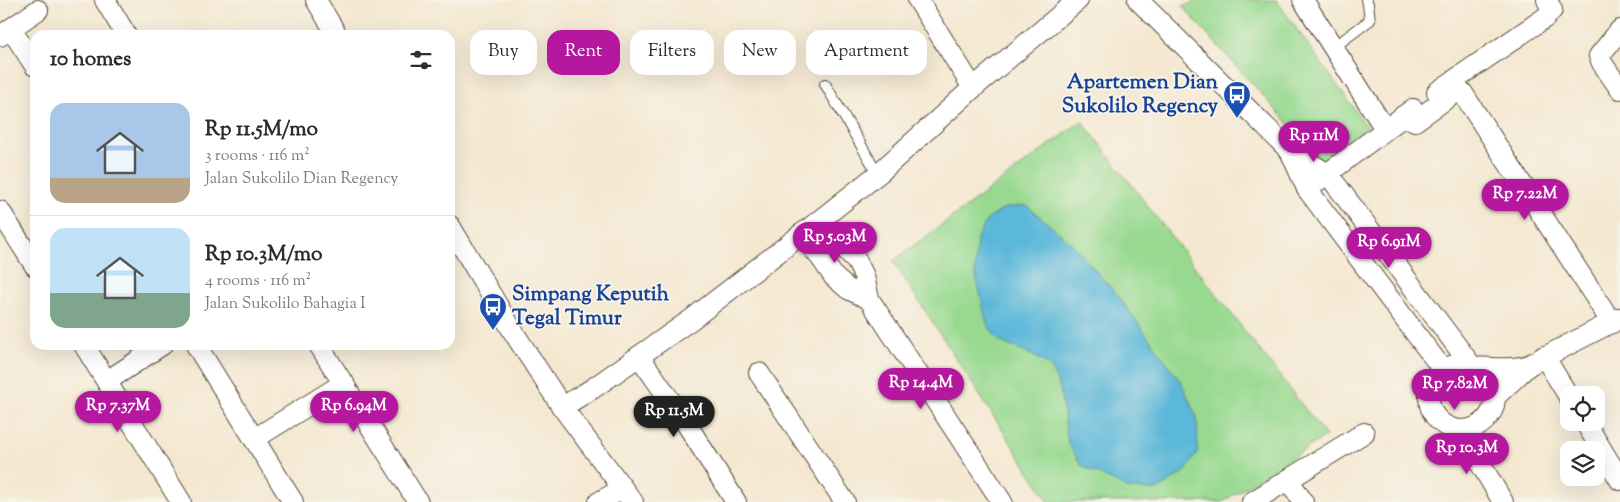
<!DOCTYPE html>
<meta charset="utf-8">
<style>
:root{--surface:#fff;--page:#f7f7f7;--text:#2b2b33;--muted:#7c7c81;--line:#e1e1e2;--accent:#b5179e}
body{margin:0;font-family:"Sorts Mill Goudy",serif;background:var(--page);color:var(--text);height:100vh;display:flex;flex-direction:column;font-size:19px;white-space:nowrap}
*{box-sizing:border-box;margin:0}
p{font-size:16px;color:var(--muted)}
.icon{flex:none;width:28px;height:28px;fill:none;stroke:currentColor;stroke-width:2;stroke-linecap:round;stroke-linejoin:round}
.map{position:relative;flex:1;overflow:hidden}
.details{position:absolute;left:30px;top:30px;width:425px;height:320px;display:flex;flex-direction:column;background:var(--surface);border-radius:15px;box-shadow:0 5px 20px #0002}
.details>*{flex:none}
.top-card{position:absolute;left:470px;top:30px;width:475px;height:45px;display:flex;gap:10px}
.tools{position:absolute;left:1560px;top:386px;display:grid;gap:10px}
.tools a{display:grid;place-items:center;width:45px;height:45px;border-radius:10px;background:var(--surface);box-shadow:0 5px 20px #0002;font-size:25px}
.price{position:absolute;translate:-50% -42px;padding:0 11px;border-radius:18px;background:var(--accent);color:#fff;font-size:16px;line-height:32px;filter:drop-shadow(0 1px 2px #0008)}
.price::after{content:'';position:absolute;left:50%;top:30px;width:15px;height:11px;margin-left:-8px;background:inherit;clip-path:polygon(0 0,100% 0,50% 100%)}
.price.on{background:#222;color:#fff}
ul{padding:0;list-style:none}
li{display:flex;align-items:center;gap:15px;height:125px;padding:0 20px}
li+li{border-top:1px solid var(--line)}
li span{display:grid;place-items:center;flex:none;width:140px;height:100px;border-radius:15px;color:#555}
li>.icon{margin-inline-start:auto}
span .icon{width:60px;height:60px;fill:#fffc;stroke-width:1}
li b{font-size:21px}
h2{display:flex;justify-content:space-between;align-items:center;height:60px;padding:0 20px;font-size:21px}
.tag{padding:0 18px;border-radius:15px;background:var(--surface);box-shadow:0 5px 20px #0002;font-size:18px;line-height:45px}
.tag.on{background:var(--accent);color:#fff}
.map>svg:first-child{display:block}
</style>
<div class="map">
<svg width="1620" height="502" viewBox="0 0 1620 502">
<rect width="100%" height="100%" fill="#f7f3e8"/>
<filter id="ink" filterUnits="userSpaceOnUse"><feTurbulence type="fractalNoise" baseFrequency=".02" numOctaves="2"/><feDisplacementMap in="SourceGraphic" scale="10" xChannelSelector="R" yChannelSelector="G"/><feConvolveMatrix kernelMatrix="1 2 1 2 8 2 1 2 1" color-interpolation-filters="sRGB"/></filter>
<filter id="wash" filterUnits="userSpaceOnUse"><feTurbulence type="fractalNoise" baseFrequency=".0096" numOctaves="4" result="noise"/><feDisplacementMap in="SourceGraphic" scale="20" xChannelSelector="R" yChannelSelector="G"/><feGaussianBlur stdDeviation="1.12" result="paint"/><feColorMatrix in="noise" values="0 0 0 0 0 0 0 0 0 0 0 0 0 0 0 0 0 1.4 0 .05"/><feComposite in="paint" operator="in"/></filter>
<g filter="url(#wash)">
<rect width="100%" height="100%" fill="#f4e8d1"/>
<!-- green -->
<g fill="#97d990" stroke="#698257">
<path d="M1202,0H1276L1368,128L1322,161L1182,6Z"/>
<path d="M1082,121L1326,436L1222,502H1049L893,261Z"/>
</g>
<!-- water -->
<path fill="#5bb8d9" stroke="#4b717c" d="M1026,205L1071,243L1119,297L1181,382L1197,417L1198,451L1186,471L1157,490L1129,489L1081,465L1068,443L1060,388L1050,366L1032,355L999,341L987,324L975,271L977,238L987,220L1005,208Z"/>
</g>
<g filter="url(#ink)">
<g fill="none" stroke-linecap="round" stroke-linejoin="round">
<defs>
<g id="service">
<path d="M1333,48L1370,20L1368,4L1366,0"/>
<path d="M825,84L878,174"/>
</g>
<g id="minor">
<path d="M105,0L126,35"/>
<path d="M316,0L337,35"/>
<path d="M918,0L973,88"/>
<path d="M1138,0L1290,151L1328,174L1471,365"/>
<path d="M1303,0L1385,129"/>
<path d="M11,29L35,66"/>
<path d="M1620,30L1599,56L1602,63L1620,89"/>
<path d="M0,36L38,10"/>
<path d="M1437,92L1546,17L1552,10L1547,0"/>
<path d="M1403,116L1415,121L1457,91L1462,92L1612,323"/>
<path d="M1290,151L1307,189L1443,370"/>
<path d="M1307,189L1413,109"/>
<path d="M0,211L35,266"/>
<path d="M820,220L839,243L856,260L864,276L869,299L1002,502"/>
<path d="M450,226L514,333L562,407L592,389L692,319L820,220L878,174L973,88L1078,0"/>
<path d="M801,234L821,258L834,277L848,289L869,299"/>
<path d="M84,345L181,502"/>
<path d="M196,345L293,502"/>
<path d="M319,345L418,502"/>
<path d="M639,356L684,420L736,502"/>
<path d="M1544,356L1569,397"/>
<circle cx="1462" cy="397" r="33"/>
<path d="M1475,367C1493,368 1512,370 1529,365L1620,318"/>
<path d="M759,373L845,502"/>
<path d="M107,381L162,345"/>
<path d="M1495,397L1529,365"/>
<path d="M562,407L633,502"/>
<path d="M1585,422L1620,480"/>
<path d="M1461,431L1503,502"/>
<path d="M254,439L344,383"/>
<path d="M1289,480L1303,502"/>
<path d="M599,502L622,489"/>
<path d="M1252,502L1364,433"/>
</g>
</defs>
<!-- service casing -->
<use href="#service" stroke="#574639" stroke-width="12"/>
<!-- minor casing -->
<use href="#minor" stroke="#574639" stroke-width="22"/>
<!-- service -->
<use href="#service" stroke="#fff" stroke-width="10"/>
<!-- minor -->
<use href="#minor" stroke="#fff" stroke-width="20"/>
</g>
</g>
<!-- icons -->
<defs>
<symbol id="bus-pin" viewBox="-11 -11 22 30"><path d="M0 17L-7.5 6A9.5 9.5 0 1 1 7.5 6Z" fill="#1a4fb4" stroke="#f7f3e8"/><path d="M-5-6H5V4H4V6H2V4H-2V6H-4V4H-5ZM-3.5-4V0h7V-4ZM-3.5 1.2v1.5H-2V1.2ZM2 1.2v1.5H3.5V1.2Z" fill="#fff"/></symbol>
</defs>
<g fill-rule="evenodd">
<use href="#bus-pin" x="1221" y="79" width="32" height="43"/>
<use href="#bus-pin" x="477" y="291" width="32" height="43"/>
</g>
<g text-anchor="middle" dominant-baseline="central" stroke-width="4" stroke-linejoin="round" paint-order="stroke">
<!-- transit labels -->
<g font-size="21" font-weight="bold" fill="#164399" stroke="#f7f3e8" text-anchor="end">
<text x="1218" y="83">Apartemen Dian<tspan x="1218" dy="24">Sukolilo Regency</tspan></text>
<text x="512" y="295" text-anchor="start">Simpang Keputih<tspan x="512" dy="24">Tegal Timur</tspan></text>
</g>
</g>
</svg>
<div class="tools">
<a><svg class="icon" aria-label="locate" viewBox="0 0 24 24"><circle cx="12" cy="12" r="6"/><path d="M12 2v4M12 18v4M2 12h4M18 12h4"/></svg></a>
<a><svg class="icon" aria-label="layers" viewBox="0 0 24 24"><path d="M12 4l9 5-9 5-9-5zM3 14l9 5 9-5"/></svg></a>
</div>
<b class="price" style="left:1314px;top:163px">Rp 11M</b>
<b class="price" style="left:1525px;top:221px">Rp 7.22M</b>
<b class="price" style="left:835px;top:264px">Rp 5.03M</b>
<b class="price" style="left:1389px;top:269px">Rp 6.91M</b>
<b class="price" style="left:921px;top:410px">Rp 14.4M</b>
<b class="price" style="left:1455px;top:411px">Rp 7.82M</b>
<b class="price" style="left:118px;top:433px">Rp 7.37M</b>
<b class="price" style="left:354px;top:433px">Rp 6.94M</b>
<b class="price on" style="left:674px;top:438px">Rp 11.5M</b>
<b class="price" style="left:1467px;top:475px">Rp 10.3M</b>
<div class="top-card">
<a class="tag">Buy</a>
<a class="tag on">Rent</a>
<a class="tag">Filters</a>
<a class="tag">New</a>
<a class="tag">Apartment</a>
</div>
<section class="details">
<h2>10 homes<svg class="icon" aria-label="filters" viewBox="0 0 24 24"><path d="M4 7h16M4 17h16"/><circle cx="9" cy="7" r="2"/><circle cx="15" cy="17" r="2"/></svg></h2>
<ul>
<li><span style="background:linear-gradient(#a9c7e8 75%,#b9a48a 0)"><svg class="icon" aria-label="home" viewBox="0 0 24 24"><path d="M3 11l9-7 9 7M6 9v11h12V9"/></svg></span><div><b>Rp 11.5M/mo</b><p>3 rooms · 116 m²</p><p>Jalan Sukolilo Dian Regency</p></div></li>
<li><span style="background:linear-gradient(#bfe0f5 65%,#7fa58c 0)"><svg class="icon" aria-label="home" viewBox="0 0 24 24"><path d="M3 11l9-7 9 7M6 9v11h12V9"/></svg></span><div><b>Rp 10.3M/mo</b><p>4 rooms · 116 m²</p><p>Jalan Sukolilo Bahagia I</p></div></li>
</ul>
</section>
</div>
